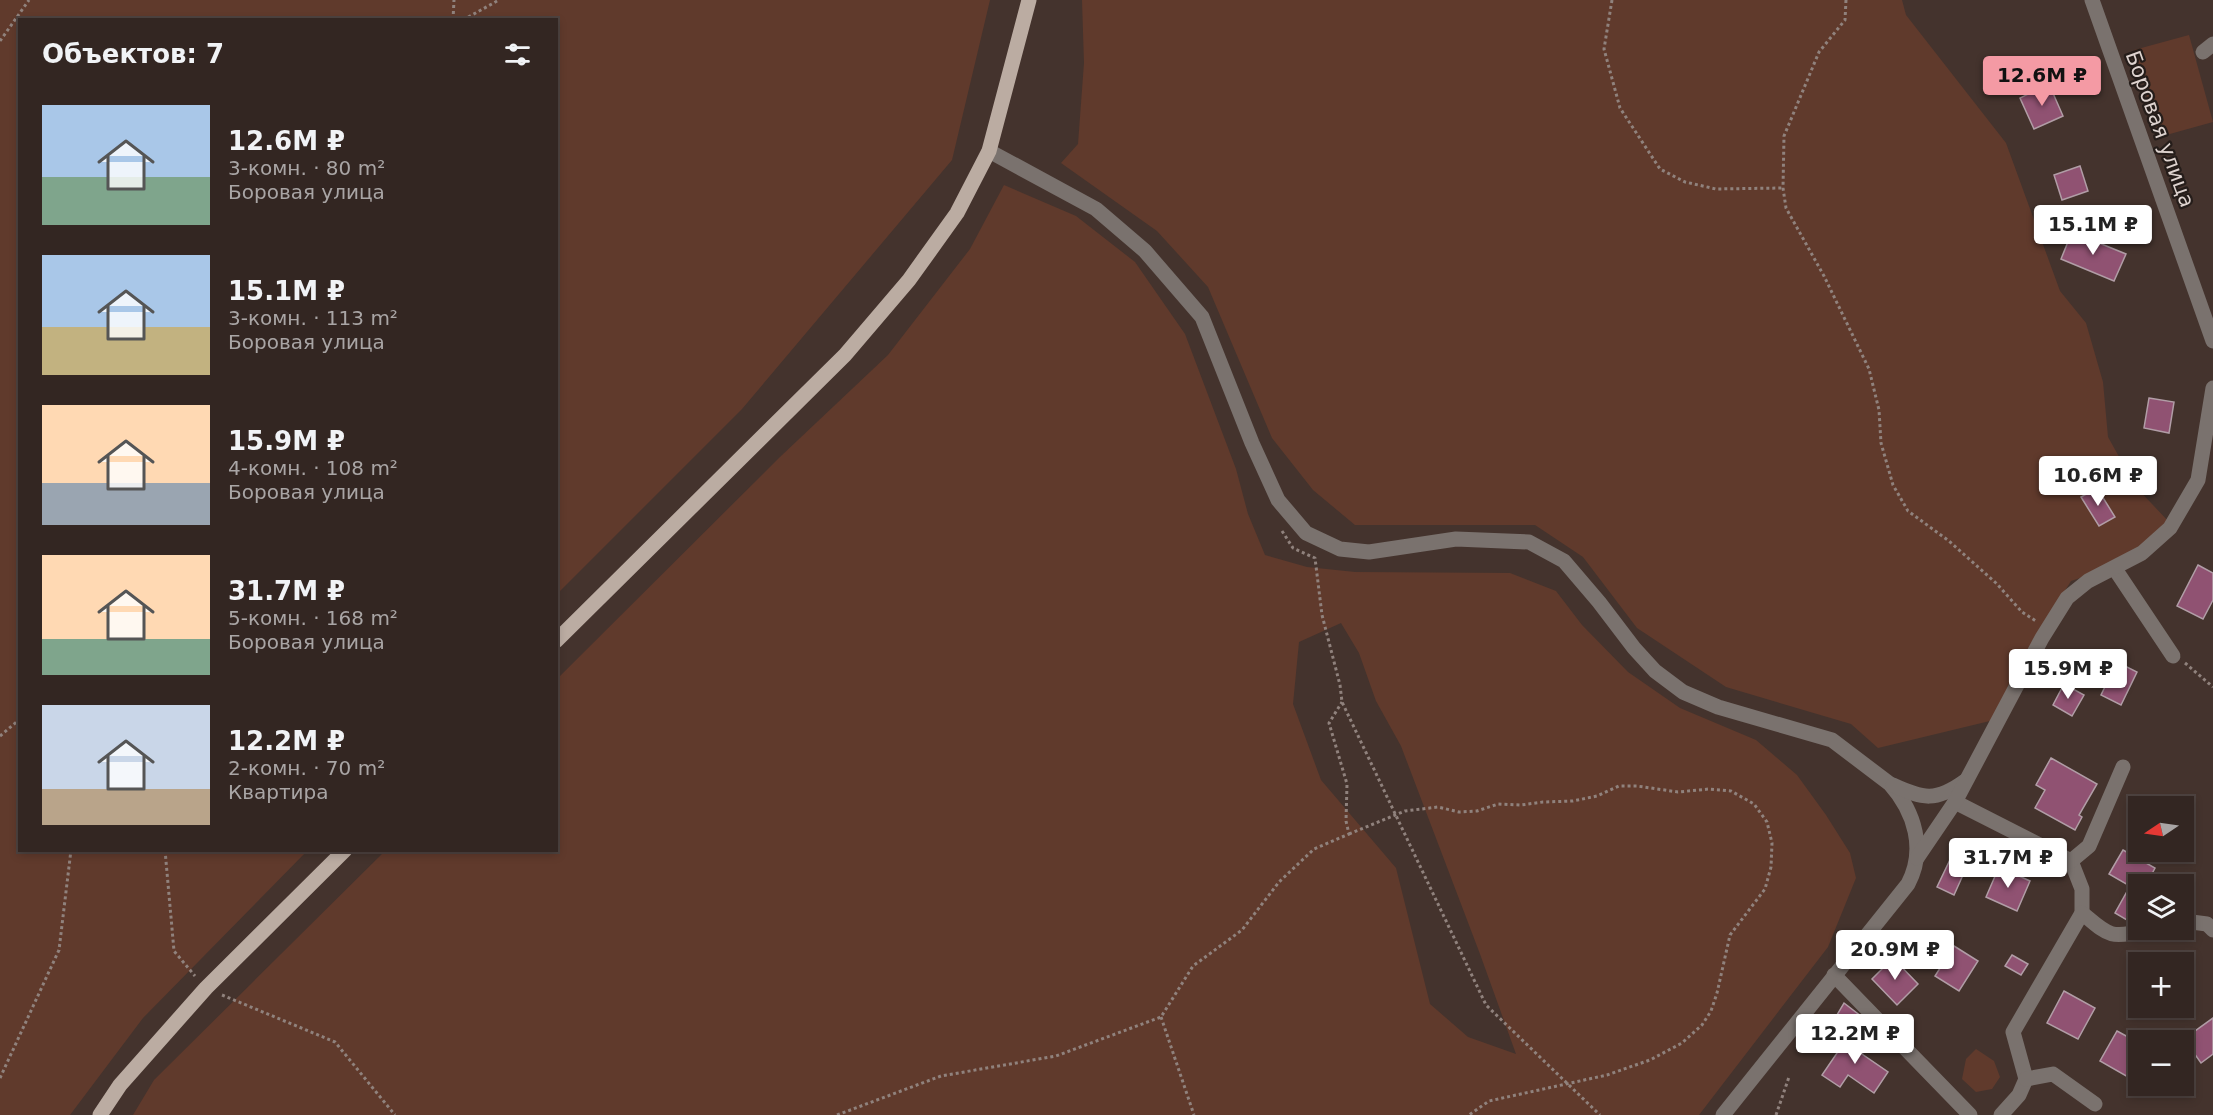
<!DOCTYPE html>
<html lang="ru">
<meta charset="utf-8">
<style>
:root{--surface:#332622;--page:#3b2e2a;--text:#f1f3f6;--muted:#a9a5a5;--line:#4e4340;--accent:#f49aa4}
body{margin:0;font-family:"DejaVu Sans",sans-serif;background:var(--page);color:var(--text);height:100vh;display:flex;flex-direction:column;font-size:22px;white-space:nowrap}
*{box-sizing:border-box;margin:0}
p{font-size:20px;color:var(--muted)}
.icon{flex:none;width:33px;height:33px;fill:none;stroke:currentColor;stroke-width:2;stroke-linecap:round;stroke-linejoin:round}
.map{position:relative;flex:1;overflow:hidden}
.panel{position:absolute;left:18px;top:18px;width:540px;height:834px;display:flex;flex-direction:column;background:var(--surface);border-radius:0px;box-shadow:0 3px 9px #0003,0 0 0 2px var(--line)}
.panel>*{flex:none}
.needle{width:39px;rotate:257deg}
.buttons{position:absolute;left:2128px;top:796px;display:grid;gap:12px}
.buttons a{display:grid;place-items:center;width:66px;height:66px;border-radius:0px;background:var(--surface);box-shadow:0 3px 9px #0003,0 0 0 2px var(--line);font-size:30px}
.price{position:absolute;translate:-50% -51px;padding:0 14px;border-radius:6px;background:#fff;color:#222;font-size:20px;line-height:39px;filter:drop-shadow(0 2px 3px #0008)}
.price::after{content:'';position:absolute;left:50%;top:36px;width:18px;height:14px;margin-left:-9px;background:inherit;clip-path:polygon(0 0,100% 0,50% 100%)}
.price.active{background:var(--accent);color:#111}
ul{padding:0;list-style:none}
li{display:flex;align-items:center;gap:18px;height:150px;padding:0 24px}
li span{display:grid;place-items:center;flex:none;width:168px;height:120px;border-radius:0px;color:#555}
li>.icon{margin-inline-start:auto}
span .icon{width:72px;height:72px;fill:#fffc;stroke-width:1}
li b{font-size:26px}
h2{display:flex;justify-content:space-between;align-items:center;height:72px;padding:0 24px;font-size:26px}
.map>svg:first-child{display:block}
</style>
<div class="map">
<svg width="2213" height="1115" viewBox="0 0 2213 1115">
<rect width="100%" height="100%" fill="#44332d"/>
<!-- green -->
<g fill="#603a2c" fill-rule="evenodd">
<path d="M0,0H990L952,160L742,409L557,594L556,20H20V850L307,851L143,1018L70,1115H0Z"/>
<path d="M1082,0H1902L1906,15L2006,143L2060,291L2086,323L2103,382L2108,437L2136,487L2169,522L2124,563L2071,581L2037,635L1994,720L1878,748L1851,724L1726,687L1637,628L1583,557L1535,525H1355L1313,490L1272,438L1208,287L1157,231L1061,163L1078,144L1084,63Z"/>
<path d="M2189,35L2213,122L2159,137L2134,50Z"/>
<path d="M1004,185L1076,216L1135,262L1185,334L1236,469L1248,514L1265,555L1307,567L1355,572L1510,573L1556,591L1582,625L1628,672L1680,708L1756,740L1797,775L1826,815L1850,853L1856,878L1828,947L1699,1115H133L154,1080L385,851L556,850L557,679L780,457L888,355L970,249ZM1341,623L1359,653L1376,701L1401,746L1480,954L1516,1054L1468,1037L1430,1004L1396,868L1321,780L1293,704L1299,642Z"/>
<path d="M1976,1049L1994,1061L2000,1077L1992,1089L1976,1092L1962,1079L1966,1059Z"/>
</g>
<!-- building -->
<g fill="#905272" stroke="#b19da6" stroke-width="1.5">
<path d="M2049,84L2063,116L2034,129L2020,98Z"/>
<path d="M2080,166L2088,191L2062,200L2054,175Z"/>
<path d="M2072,232L2126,254L2114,281L2061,259Z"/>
<path d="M2149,398L2174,402L2169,433L2144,428Z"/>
<path d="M2097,488L2115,517L2099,526L2081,497Z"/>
<path d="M2198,565L2213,573V600L2203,619L2177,606Z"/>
<path d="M2117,662L2137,672L2121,705L2101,695Z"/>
<path d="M2064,684L2084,695L2072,716L2053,705Z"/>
<path d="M2051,758L2097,784L2079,815L2082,817L2075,830L2035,808L2045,790L2036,785Z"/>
<path d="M1960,839L1976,846L1954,895L1937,887Z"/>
<path d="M2123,850L2155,868L2146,885H2139V915L2135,922L2132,923L2115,913L2130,886L2109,874Z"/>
<path d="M1999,867L2030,881L2017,911L1986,897Z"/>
<path d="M1954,946L1978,961L1959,991L1935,976Z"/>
<path d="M2012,955L2028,964L2021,975L2005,966Z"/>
<path d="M1893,958L1918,984L1897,1005L1872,979Z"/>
<path d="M2064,991L2095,1008L2078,1039L2047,1023Z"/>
<path d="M1844,1003L1862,1017L1853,1031L1834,1020Z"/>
<path d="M2213,1018V1054L2201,1063L2184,1039Z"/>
<path d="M1852,1031L1869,1043L1862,1054L1888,1072L1874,1093L1848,1075L1840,1087L1822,1075Z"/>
<path d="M2117,1031L2139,1043V1058L2128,1077L2100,1061Z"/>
</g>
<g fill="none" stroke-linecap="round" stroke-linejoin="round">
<!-- path -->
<g stroke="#90827d" stroke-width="3" stroke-dasharray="3 3" stroke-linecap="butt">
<path d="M1612,0L1604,49L1620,108L1660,169L1685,182L1716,189L1782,188"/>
<path d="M1846,0L1845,20L1819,52L1784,136L1783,188L1786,208L1824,276L1869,369L1879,410L1881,443L1893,485L1908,511L1949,541L1996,583L2022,612L2036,621"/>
<path d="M453,20L454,0"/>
<path d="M463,20L499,0"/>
<path d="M0,41L29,0"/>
<path d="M1282,531L1293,548L1315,558L1322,615L1340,685L1342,702L1486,1005L1600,1115"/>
<path d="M2185,663L2213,687"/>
<path d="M0,736L20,719"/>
<path d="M1349,834L1405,811L1438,807L1459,812L1477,811L1498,804L1521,805L1543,802L1573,801L1597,796L1619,786H1637L1678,792L1709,789L1731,791L1754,804L1767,822L1772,843L1771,867L1765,889L1730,935L1717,993L1711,1011L1702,1025L1682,1043L1650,1060L1607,1075L1489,1101L1469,1115"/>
<path d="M165,850L174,951L195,976"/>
<path d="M222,995L335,1042L395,1115"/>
<path d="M1161,1017L1194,1115"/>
<path d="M0,1078L59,950L71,850"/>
<path d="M837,1115L941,1076L1056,1056L1161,1017L1193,966L1242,930L1279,882L1314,849L1349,834L1346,821L1347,784L1329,723L1342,702"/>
<path d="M1776,1115L1789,1077"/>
</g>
<!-- minor -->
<g stroke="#7a726e" stroke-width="15">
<path d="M2092,0L2213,341"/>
<path d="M2203,52L2213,44"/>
<path d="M989,151L1096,209L1145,251L1202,317L1252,443L1278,500L1306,533L1340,549L1369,552L1456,539L1529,542L1564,561L1599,602L1634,648L1655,671L1683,692L1718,707L1832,740L1890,784C1915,812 1926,850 1908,884L1723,1115"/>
<path d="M2115,569L2173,656"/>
<path d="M1893,785C1923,799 1936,802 1965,781"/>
<path d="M1955,802L2071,861L2082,889V913L2013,1032L2026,1079L2019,1095L2001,1115"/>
<path d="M1917,858L1955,802L2042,638L2067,598L2088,581L2142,553L2170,528L2198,480L2213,388"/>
<path d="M2071,861L2089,846L2123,767"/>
<path d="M2082,913C2107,934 2110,940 2144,930"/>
<path d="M2184,921L2207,924L2213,930"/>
<path d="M1834,975L1970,1115"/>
<path d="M2026,1079L2053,1074L2095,1104"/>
</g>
<!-- major -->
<g stroke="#bbaca2" stroke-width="15">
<path d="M556,641L845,355L909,280L957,213L989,151L1029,0"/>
<path d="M100,1115L120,1085L206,988L345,850"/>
</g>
</g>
<g text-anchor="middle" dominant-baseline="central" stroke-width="4.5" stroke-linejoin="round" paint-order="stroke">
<!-- street labels -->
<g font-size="21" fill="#ded3cf" stroke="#251d1a">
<text transform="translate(2160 129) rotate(70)">Боровая улица</text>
</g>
</g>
</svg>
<div class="buttons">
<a><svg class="needle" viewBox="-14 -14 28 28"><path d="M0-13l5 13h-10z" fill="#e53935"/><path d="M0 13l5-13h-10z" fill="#a9a5a5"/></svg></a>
<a><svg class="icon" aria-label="layers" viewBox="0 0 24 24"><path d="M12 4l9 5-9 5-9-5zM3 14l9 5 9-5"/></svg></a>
<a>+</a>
<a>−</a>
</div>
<b class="price active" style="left:2042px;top:107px">12.6M ₽</b>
<b class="price" style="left:2093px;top:256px">15.1M ₽</b>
<b class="price" style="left:2098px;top:507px">10.6M ₽</b>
<b class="price" style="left:2068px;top:700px">15.9M ₽</b>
<b class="price" style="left:2008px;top:889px">31.7M ₽</b>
<b class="price" style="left:1895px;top:981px">20.9M ₽</b>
<b class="price" style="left:1855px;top:1065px">12.2M ₽</b>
<section class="panel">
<h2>Объектов: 7<svg class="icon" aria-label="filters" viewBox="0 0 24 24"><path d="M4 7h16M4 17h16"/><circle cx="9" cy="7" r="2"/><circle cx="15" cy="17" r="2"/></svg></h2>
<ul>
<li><span style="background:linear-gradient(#a9c7e8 60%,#7fa58c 0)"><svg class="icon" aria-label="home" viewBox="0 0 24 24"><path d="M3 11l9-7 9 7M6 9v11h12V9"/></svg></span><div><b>12.6M ₽</b><p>3-комн. · 80 m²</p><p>Боровая улица</p></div></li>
<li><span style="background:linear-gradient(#a9c7e8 60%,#c2b280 0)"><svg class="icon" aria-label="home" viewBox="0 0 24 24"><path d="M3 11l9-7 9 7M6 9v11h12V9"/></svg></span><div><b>15.1M ₽</b><p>3-комн. · 113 m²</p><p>Боровая улица</p></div></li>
<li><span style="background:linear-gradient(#ffd9b3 65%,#9aa5b1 0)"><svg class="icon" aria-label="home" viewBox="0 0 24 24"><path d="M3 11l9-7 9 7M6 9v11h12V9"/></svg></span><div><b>15.9M ₽</b><p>4-комн. · 108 m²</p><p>Боровая улица</p></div></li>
<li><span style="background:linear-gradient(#ffd9b3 70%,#7fa58c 0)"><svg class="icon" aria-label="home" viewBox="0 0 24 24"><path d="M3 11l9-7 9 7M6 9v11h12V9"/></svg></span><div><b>31.7M ₽</b><p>5-комн. · 168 m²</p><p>Боровая улица</p></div></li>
<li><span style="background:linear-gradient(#c9d6e8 70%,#b9a48a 0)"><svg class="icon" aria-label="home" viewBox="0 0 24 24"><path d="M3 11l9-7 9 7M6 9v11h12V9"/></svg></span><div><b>12.2M ₽</b><p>2-комн. · 70 m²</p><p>Квартира</p></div></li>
</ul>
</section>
</div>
